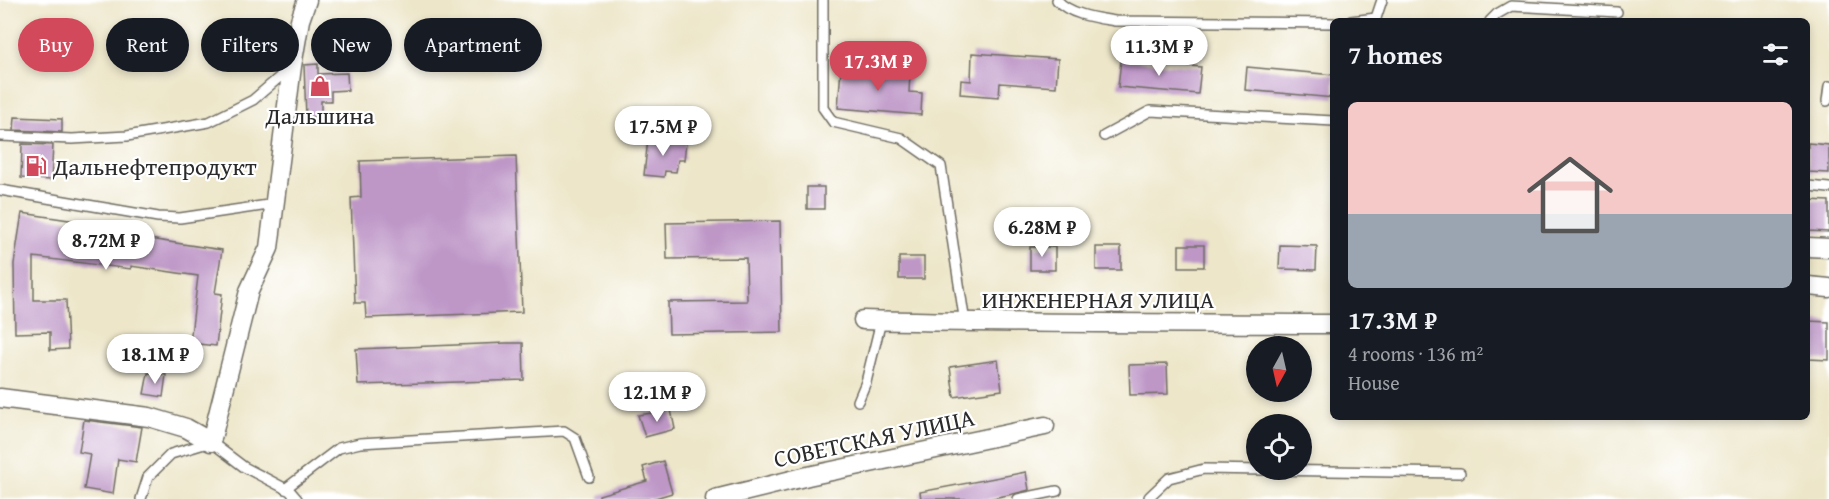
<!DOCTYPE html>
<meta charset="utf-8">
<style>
:root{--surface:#171b24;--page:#20242c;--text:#f1f3f6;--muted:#9ea1a6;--accent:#d1495b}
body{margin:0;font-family:"Gentium Book Plus",serif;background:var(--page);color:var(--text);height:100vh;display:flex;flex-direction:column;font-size:22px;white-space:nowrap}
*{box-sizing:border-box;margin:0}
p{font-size:20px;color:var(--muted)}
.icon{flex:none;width:33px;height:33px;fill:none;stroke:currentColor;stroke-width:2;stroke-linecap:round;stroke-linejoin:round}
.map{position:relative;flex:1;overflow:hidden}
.side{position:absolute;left:1330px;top:18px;width:480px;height:402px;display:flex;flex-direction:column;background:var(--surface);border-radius:9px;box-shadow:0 3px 9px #0003}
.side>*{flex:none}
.guide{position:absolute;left:18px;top:18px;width:570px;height:54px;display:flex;gap:12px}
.needle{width:39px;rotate:188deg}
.tools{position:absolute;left:1246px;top:336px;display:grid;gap:12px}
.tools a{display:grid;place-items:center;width:66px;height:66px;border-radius:50%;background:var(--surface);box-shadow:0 3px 9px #0003;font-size:30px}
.price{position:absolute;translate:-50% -51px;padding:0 14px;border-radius:21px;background:#fff;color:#222;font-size:20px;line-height:39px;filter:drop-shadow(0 2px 3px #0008)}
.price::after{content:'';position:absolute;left:50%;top:36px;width:18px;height:14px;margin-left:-9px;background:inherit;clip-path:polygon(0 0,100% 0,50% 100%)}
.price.active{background:var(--accent);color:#fff}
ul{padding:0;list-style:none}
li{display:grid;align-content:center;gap:12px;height:318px;padding:0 18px}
li span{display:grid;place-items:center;height:186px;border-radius:9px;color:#555}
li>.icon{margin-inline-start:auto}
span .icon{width:108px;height:108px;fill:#fffc;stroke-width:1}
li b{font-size:26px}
h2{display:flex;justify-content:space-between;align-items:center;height:72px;padding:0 18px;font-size:26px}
.chip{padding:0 21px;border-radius:27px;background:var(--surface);box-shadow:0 3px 9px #0003;font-size:21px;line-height:54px}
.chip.active{background:var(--accent);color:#fff}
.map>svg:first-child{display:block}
</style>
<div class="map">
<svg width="1829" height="499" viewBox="0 0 1829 499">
<rect width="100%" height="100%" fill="#fff"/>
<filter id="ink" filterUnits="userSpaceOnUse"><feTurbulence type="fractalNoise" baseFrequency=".0167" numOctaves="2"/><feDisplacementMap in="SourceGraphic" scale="12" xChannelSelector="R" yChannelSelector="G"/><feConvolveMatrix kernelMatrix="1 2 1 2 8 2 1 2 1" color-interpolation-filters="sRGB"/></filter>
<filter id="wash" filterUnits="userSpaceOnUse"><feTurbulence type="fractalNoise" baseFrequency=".008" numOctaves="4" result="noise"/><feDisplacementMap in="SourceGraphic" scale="24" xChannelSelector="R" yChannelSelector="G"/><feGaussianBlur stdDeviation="1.35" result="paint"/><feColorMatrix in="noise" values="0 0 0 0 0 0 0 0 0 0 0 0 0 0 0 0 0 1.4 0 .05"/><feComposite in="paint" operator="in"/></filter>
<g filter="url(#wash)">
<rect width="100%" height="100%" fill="#ede6c9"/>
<g id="blocks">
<!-- building -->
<g fill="#be97c7">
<path d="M972,53L1058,59L1056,87L1000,83L999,97L960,94L961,80L971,81Z"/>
<path d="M1121,60L1201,67L1198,94L1118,87Z"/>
<path d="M318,64V74L347,73L348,90L331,91V101H321V116L306,117L304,65Z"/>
<path d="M1247,67L1334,75V98L1245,90Z"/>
<path d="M841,69L910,74L909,92L922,93L921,115L838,108Z"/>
<path d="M15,117L62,119V132L14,130Z"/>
<path d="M648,139L686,143L684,160H678L676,172L665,171L664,177L644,175Z"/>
<path d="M1808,143L1829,145V173L1808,172Z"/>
<path d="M22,144L53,145L51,180L21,178Z"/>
<path d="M516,156L522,312L366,318L365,303H355L351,198L361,197L360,161Z"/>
<rect x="807" y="187" width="17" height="22"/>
<path d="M1808,200L1829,201V232L1808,231Z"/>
<path d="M22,213L136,230V237L222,250L215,293L222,294L216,346L190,343L198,276L131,266V269L34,257V300H66L68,349L50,350V332L15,333L14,264Z"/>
<path d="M780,221L782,332L669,334L668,302L747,301L746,258L667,259L666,223Z"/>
<rect x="1179" y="245" width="25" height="22"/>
<path d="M1280,245L1317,246L1316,270L1279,269Z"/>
<rect x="1030" y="247" width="25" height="23"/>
<rect x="1096" y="247" width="25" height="23"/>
<rect x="899" y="257" width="25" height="22"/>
<path d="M1808,321L1829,322V360L1808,359Z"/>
<path d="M506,343H523L524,380L358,385L356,349Z"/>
<path d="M998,360L1002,390L954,397L950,367Z"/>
<path d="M1167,364L1168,394L1130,395L1129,365Z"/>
<path d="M148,373L166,375L163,397L144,394Z"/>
<path d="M671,410L675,429L645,437L638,415Z"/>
<path d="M84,420L142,427L136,462L118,459L113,494L84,489L90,454L79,452Z"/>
<path d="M663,461L672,493L652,499H599V495L647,481L643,467Z"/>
<path d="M1026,472L1029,490L1013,494L988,499H921L920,492Z"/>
</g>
</g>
</g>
<g filter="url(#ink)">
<use href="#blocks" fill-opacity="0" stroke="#6f6c62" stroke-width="1.5"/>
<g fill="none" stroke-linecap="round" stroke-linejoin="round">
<defs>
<g id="service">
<path d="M823,0V108L833,122L901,138L941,166L965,323"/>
<path d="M1057,0C1070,15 1097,18 1115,21L1334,23"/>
<path d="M1351,21L1376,18"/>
<path d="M1375,21L1382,0"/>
<path d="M1490,21L1497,14L1511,6L1617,12"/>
<path d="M1827,101L1829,86"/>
<path d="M0,136L72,139L127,136L209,122L253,100L290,68"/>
<path d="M1104,136L1150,111L1334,121"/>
<path d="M1808,186L1829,188"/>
<path d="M0,190L158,217L180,218L275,204"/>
<path d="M858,401L866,382L881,321"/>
<path d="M285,489L339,448L360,443L564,431L575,438L589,477"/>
<path d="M1149,497L1169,478L1204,469L1460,473"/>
<path d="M141,499L148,477L171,454L211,442L244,467L290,491L297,499"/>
<path d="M1018,499L1057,491"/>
</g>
<g id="minor">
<path d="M1808,247L1829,248"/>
<path d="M1808,286L1829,288"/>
<path d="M863,320C1019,324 1177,323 1334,324"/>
<path d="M0,398L149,417L186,428L211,442L249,291L269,248L292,66L300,20L307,0"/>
<path d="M715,499L808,476L1045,426"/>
</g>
</defs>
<!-- service casing -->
<use href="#service" stroke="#6f6c62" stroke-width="12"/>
<!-- minor casing -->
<use href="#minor" stroke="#6f6c62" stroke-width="21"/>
<!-- service -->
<use href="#service" stroke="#fff" stroke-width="9"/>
<!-- minor -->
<use href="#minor" stroke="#fff" stroke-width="18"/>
</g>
</g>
<!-- icons -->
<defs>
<symbol id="shop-bare" viewBox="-9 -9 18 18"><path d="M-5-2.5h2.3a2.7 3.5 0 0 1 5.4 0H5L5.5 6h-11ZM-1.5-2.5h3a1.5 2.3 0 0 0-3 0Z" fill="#d1495b" stroke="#fff" stroke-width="2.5" paint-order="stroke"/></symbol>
<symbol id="fuel-bare" viewBox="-9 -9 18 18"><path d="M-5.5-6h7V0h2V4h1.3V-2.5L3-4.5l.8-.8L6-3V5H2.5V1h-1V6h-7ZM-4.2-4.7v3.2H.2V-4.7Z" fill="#d1495b" stroke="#fff" stroke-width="2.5" paint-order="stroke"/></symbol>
</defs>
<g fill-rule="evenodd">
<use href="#shop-bare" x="305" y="71" width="30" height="30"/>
<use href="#fuel-bare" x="21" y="151" width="30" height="30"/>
</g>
<g text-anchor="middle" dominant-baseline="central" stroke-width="4.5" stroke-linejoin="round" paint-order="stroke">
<!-- poi labels -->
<g font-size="24" fill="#2b2b2b" stroke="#fff">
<text x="320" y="115">Дальшина</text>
<text x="53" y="166" text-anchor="start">Дальнефтепродукт</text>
</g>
<!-- street labels -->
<g font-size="24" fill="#2b2b2b" stroke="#fff">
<text x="1098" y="299">ИНЖЕНЕРНАЯ УЛИЦА</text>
<text transform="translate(874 438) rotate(-12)">СОВЕТСКАЯ УЛИЦА</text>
</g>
</g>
</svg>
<div class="tools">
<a><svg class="needle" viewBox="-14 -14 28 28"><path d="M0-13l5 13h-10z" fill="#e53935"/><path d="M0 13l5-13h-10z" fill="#9ea1a6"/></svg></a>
<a><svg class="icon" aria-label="locate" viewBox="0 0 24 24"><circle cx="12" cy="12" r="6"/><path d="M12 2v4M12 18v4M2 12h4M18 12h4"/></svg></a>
</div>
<b class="price" style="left:1159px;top:77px">11.3M ₽</b>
<b class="price active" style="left:878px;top:92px">17.3M ₽</b>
<b class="price" style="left:663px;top:157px">17.5M ₽</b>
<b class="price" style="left:1042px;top:258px">6.28M ₽</b>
<b class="price" style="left:106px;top:271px">8.72M ₽</b>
<b class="price" style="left:155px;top:385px">18.1M ₽</b>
<b class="price" style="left:657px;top:423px">12.1M ₽</b>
<div class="guide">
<a class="chip active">Buy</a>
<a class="chip">Rent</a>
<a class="chip">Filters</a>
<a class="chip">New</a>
<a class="chip">Apartment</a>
</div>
<section class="side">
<h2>7 homes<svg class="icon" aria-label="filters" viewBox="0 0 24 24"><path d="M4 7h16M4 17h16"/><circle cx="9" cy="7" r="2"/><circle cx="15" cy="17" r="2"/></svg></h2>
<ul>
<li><span style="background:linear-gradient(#f6c9c9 60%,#9aa5b1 0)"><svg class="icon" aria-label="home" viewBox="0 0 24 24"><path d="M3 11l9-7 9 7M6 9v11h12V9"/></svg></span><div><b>17.3M ₽</b><p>4 rooms · 136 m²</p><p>House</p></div></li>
</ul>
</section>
</div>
